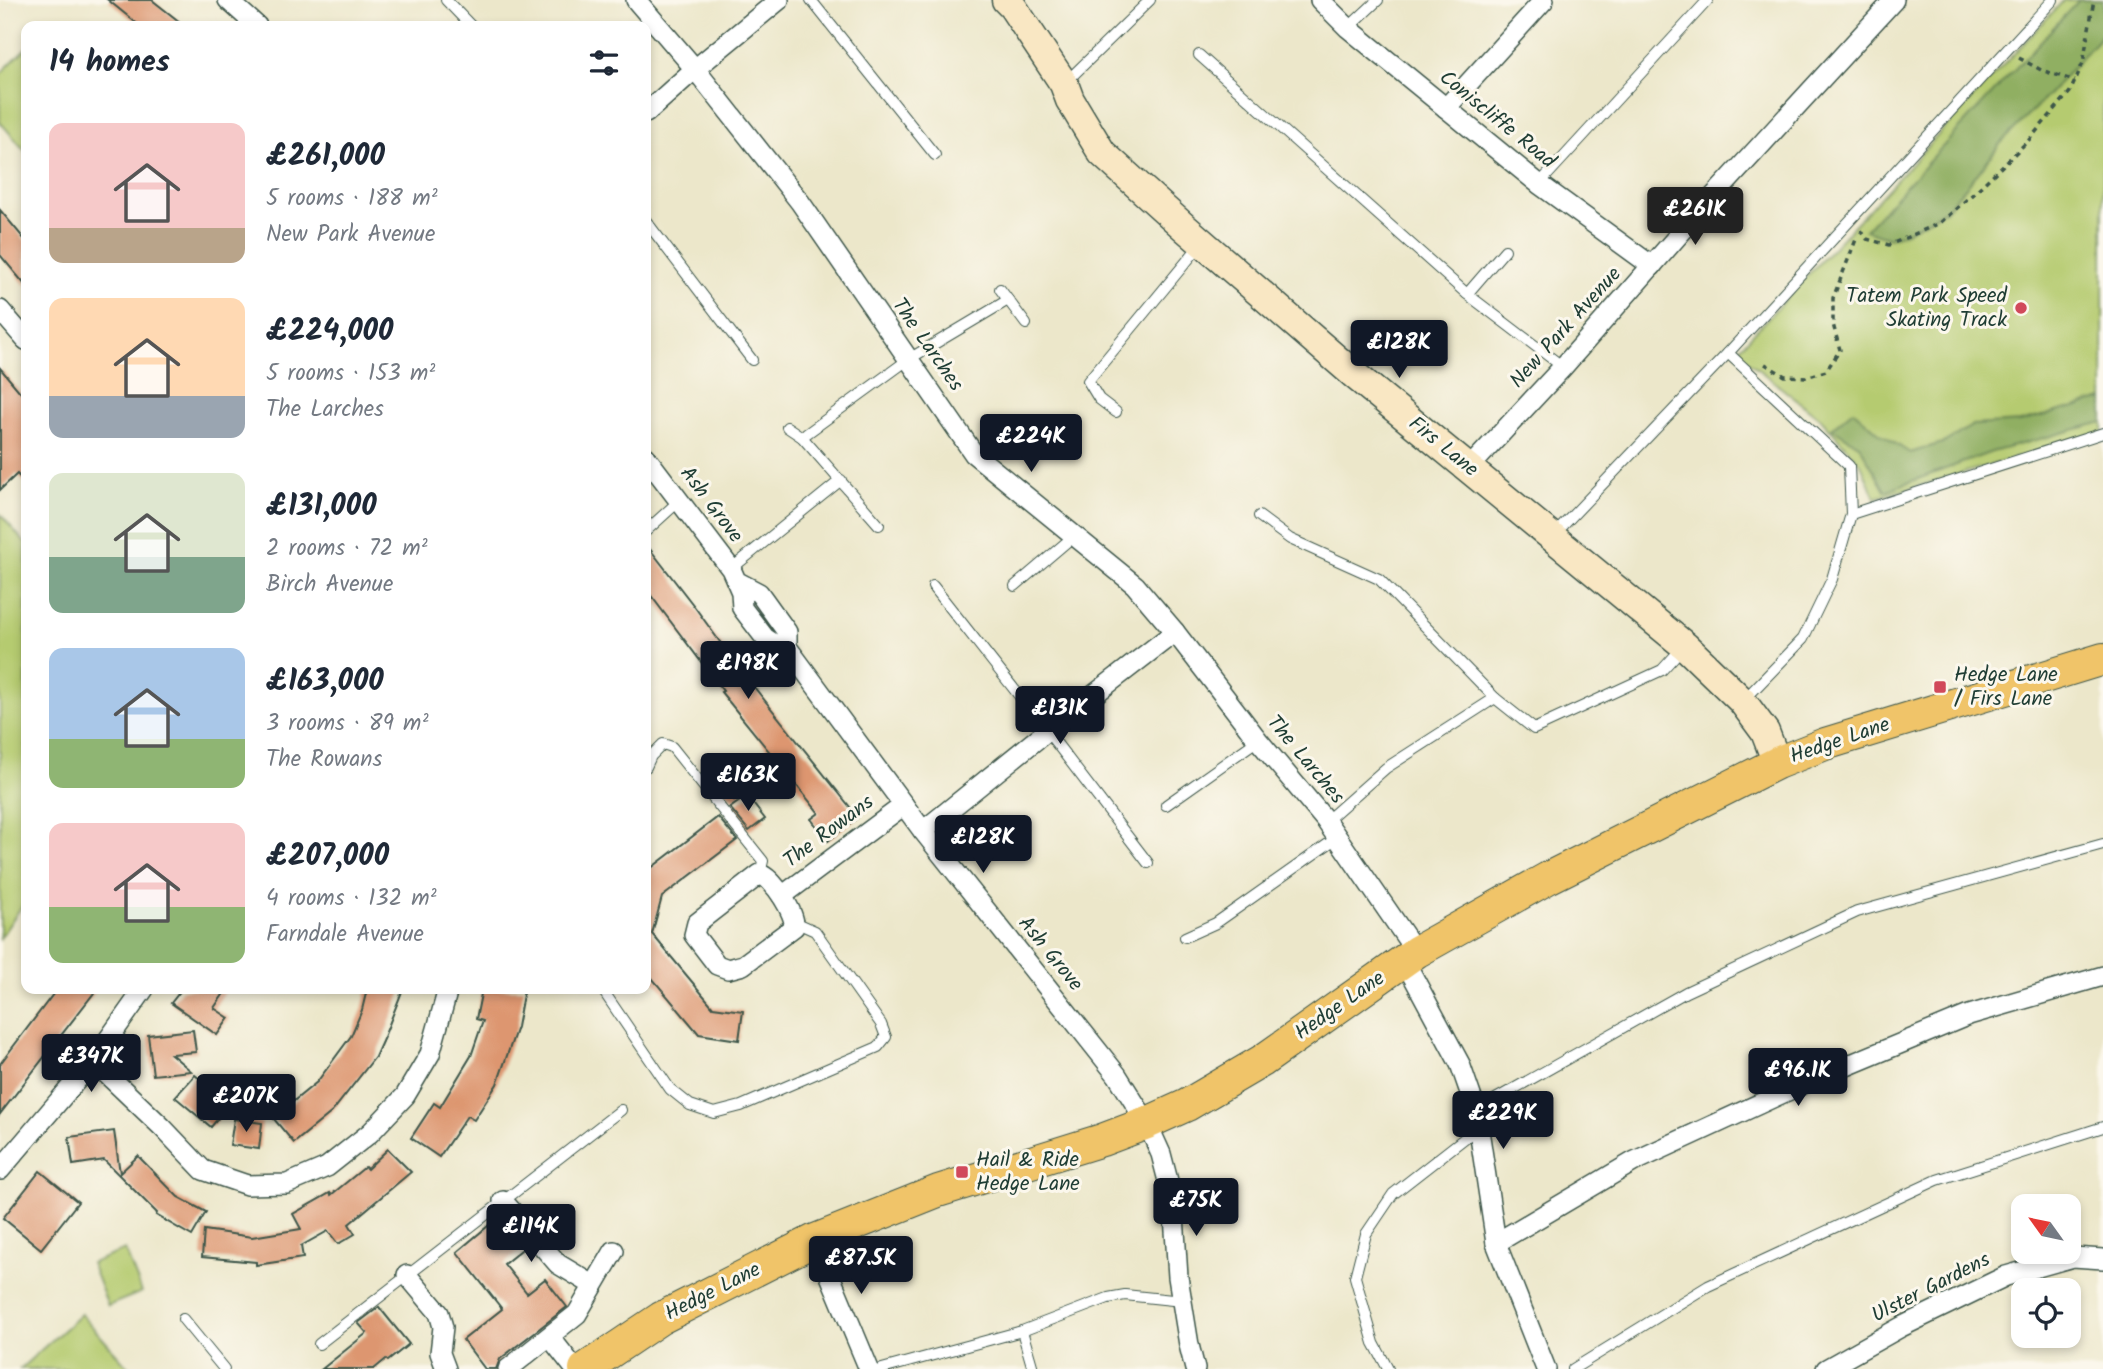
<!DOCTYPE html>
<meta charset="utf-8">
<style>
:root{--surface:#fff;--page:#f2f2f3;--text:#1f2937;--muted:#747a83;--accent:#111827}
body{margin:0;font-family:Kalam,sans-serif;background:var(--page);color:var(--text);height:100vh;display:flex;flex-direction:column;font-size:26px;white-space:nowrap}
*{box-sizing:border-box;margin:0}
p{font-size:23px;color:var(--muted)}
.icon{flex:none;width:38px;height:38px;fill:none;stroke:currentColor;stroke-width:2;stroke-linecap:round;stroke-linejoin:round}
.map{position:relative;flex:1;overflow:hidden}
.details{position:absolute;left:21px;top:21px;width:630px;height:973px;display:flex;flex-direction:column;background:var(--surface);border-radius:14px;box-shadow:0 4px 10px #0003}
.details>*{flex:none}
.needle{width:46px;rotate:303deg}
.fabs{position:absolute;left:2011px;top:1194px;display:grid;gap:14px}
.fabs a{display:grid;place-items:center;width:70px;height:70px;border-radius:14px;background:var(--surface);box-shadow:0 4px 10px #0003;font-size:35px}
.price{position:absolute;translate:-50% -60px;padding:0 16px;border-radius:7px;background:var(--accent);color:#fff;font-size:23px;line-height:46px;filter:drop-shadow(0 2px 4px #0008)}
.price::after{content:'';position:absolute;left:50%;top:42px;width:21px;height:16px;margin-left:-10px;background:inherit;clip-path:polygon(0 0,100% 0,50% 100%)}
.price.active{background:#222;color:#fff}
ul{padding:0;list-style:none}
li{display:flex;align-items:center;gap:21px;height:175px;padding:0 28px}
li span{display:grid;place-items:center;flex:none;width:196px;height:140px;border-radius:14px;color:#555}
li>.icon{margin-inline-start:auto}
span .icon{width:84px;height:84px;fill:#fffc;stroke-width:1}
li b{font-size:30px}
h2{display:flex;justify-content:space-between;align-items:center;height:84px;padding:0 28px;font-size:30px}
.map>svg:first-child{display:block}
</style>
<div class="map">
<svg width="2103" height="1369" viewBox="0 0 2103 1369">
<rect width="100%" height="100%" fill="#fbf7ec"/>
<filter id="ink" filterUnits="userSpaceOnUse"><feTurbulence type="fractalNoise" baseFrequency=".0143" numOctaves="2"/><feDisplacementMap in="SourceGraphic" scale="14" xChannelSelector="R" yChannelSelector="G"/><feConvolveMatrix kernelMatrix="1 2 1 2 8 2 1 2 1" color-interpolation-filters="sRGB"/></filter>
<filter id="wash" filterUnits="userSpaceOnUse"><feTurbulence type="fractalNoise" baseFrequency=".00686" numOctaves="4" result="noise"/><feDisplacementMap in="SourceGraphic" scale="28" xChannelSelector="R" yChannelSelector="G"/><feGaussianBlur stdDeviation="1.57" result="paint"/><feColorMatrix in="noise" values="0 0 0 0 0 0 0 0 0 0 0 0 0 0 0 0 0 1.4 0 .05"/><feComposite in="paint" operator="in"/></filter>
<g filter="url(#wash)">
<rect width="100%" height="100%" fill="#ece7ca"/>
<!-- green -->
<g fill="#b5cb6f" stroke="#6a8452" stroke-width="2">
<path d="M2064,0H2103V433L1875,498L1861,464L1822,420L1736,352Z"/>
<path d="M26,48V152L0,122V74Z"/>
<path d="M0,514L26,544V900L0,938Z"/>
<path d="M125,1250L142,1292L108,1306L91,1263Z"/>
<path d="M81,1314L130,1369H20Z"/>
</g>
<!-- forest -->
<g fill="#90af62" stroke="#58764b" stroke-width="2">
<path d="M2079,0H2103V34L2049,94L2000,144L1978,173L1944,211L1906,232L1890,238L1865,230Z"/>
<path d="M2103,399V422L1992,452L1885,491L1860,446L1832,428L1853,410L1878,432L1910,453L1945,442L1973,425L2020,422Z"/>
</g>
<g id="blocks">
<!-- building -->
<g fill="#dd9670">
<path d="M108,0H152L185,26H140Z"/>
<path d="M0,210L26,241V286L0,255Z"/>
<path d="M0,368L26,399V484L17,474L0,490Z"/>
<path d="M646,544L694,606L738,667L858,817L828,841L811,819L819,813L721,692L723,691L646,589Z"/>
<path d="M723,761L748,787L734,800L711,774Z"/>
<path d="M747,796L765,819L749,831L730,808Z"/>
<path d="M718,817L737,840L662,897L652,934L713,1007L743,1011L739,1040L699,1034L646,971V872Z"/>
<path d="M57,989H97L0,1114V1064Z"/>
<path d="M182,989H227L214,1008L229,1018L217,1035L171,1003Z"/>
<path d="M367,989H403L384,1037L375,1057L332,1112L294,1143L273,1118L317,1082L351,1036L362,1010Z"/>
<path d="M482,989H524L517,1027L497,1084L474,1120L467,1116L439,1157L411,1138L434,1103L440,1107L471,1056L483,1021L476,1019Z"/>
<path d="M193,1030L196,1052L171,1054L191,1071L153,1075L148,1035Z"/>
<path d="M195,1075L230,1104L211,1127L175,1097Z"/>
<path d="M234,1119L262,1123L259,1149L230,1145Z"/>
<path d="M114,1131L120,1173L138,1156L178,1197L206,1212L192,1236L156,1215L157,1213L104,1160L73,1165L69,1137Z"/>
<path d="M388,1149L411,1172L349,1224L355,1234L338,1244L328,1231L301,1246L303,1258L256,1265V1262L202,1257L204,1230L252,1237L301,1229L293,1214L330,1193L331,1195L365,1167L367,1169Z"/>
<path d="M40,1171L78,1202L41,1249L3,1218Z"/>
<path d="M500,1216L526,1246L504,1264L527,1293L545,1279L567,1307L500,1359L496,1369H485L463,1340L502,1309L457,1252Z"/>
<path d="M379,1307L409,1344L388,1361L386,1359L374,1369H322L367,1333L358,1323Z"/>
</g>
</g>
</g>
<g filter="url(#ink)">
<use href="#blocks" fill-opacity="0" stroke="#3e564a" stroke-width="2"/>
<g fill="none" stroke-linecap="round" stroke-linejoin="round">
<defs>
<g id="lane">
<path d="M446,0L471,26"/>
<path d="M811,0L935,155"/>
<path d="M1348,28L1378,0"/>
<path d="M1199,55L1467,294L1563,367"/>
<path d="M1065,83L1150,0"/>
<path d="M1539,184L1708,0"/>
<path d="M646,221L752,360"/>
<path d="M1000,289L1026,324"/>
<path d="M1467,294L1505,250"/>
<path d="M1728,353L1849,466L1851,514L1832,579L1803,639L1743,701"/>
<path d="M1116,412L1099,399L1088,381L1201,244"/>
<path d="M787,427L802,437L879,525"/>
<path d="M802,437L909,359L1008,300"/>
<path d="M1851,514L2103,433"/>
<path d="M1259,516L1290,539L1379,579L1495,698L1386,768L1326,821"/>
<path d="M646,531L679,501"/>
<path d="M1553,536L1728,353L2053,0"/>
<path d="M731,569L841,480"/>
<path d="M933,586L1047,731L1148,863"/>
<path d="M1015,586L1075,535"/>
<path d="M1495,698L1534,729L1662,670L1684,646"/>
<path d="M646,767L651,756L663,744L672,747L763,861L760,874"/>
<path d="M1166,805L1258,740"/>
<path d="M1185,937L1216,923L1338,837"/>
<path d="M602,989L670,1089L690,1105L714,1113L741,1106L878,1047L886,1037L881,1024L815,931L795,922"/>
<path d="M1476,1110L1686,992L1857,912L2103,844"/>
<path d="M183,1319L224,1369"/>
<path d="M1022,1331L1033,1369"/>
<path d="M319,1344L621,1110"/>
<path d="M882,1369L1022,1331L1108,1298L1125,1295L1182,1301"/>
<path d="M1388,1369L1374,1343L1355,1277L1366,1234L1393,1194L1479,1127"/>
<path d="M1573,1369L1708,1286L1937,1180L2103,1127"/>
</g>
<g id="street">
<path d="M228,0L257,26"/>
<path d="M636,0L695,69L800,202L974,454L1135,585L1175,632L1258,740L1326,821L1416,952"/>
<path d="M1320,0L1348,28L1539,184L1652,266"/>
<path d="M1446,108L1544,0"/>
<path d="M646,113L695,69L779,0"/>
<path d="M0,310L26,340"/>
<path d="M646,457L731,569L741,592L742,608L765,638L774,644L781,645L787,647V632L759,593L738,582"/>
<path d="M1469,468L1563,367L1691,221L1894,0"/>
<path d="M787,647L923,831L1117,1075L1147,1123L1161,1154L1173,1200L1178,1277L1189,1345L1195,1369"/>
<path d="M923,831L1047,731L1175,632"/>
<path d="M760,874C773,878 796,914 794,927L743,965L728,969L717,965L694,935L697,923Z"/>
<path d="M782,896L904,805"/>
<path d="M1404,960L1460,1064L1476,1110L1496,1243L1546,1369"/>
<path d="M93,1061L162,1127L203,1170L247,1185L287,1184L327,1167L370,1133L405,1096L430,1054L448,989"/>
<path d="M0,1170L93,1061L144,989"/>
<path d="M503,1201L558,1264L593,1285"/>
<path d="M815,1240L869,1369"/>
<path d="M1496,1243L1633,1162L1796,1087L1969,1015L2103,976"/>
<path d="M407,1275L439,1313L443,1327L440,1353L446,1369"/>
<path d="M550,1337L575,1369"/>
<path d="M508,1369L577,1314L614,1251"/>
<path d="M1826,1369L1901,1327L2006,1276L2073,1257L2103,1259"/>
</g>
<path id="secondary" d="M1006,0L1012,6L1064,84L1070,100L1102,153L1184,227L1357,377L1685,646L1742,701L1765,732L1777,763"/>
<path id="primary" d="M585,1369L661,1318L815,1240L938,1191L1102,1140L1147,1123L1187,1105L1262,1061L1416,952L1548,878L1777,763L1825,744L2103,659"/>
</defs>
<!-- lane casing -->
<use href="#lane" stroke="#3e564a" stroke-width="12"/>
<!-- street casing -->
<use href="#street" stroke="#3e564a" stroke-width="22"/>
<!-- secondary casing -->
<use href="#secondary" stroke="#3e564a" stroke-width="31"/>
<!-- primary casing -->
<use href="#primary" stroke="#3e564a" stroke-width="34"/>
<!-- path -->
<g stroke="#3e564a" stroke-width="3.5" stroke-dasharray="5 5" stroke-linecap="butt">
<path d="M2019,58L2041,70L2075,81"/>
<path d="M1861,230L1867,239L1889,245L1940,223L1973,194L2028,141L2070,92L2083,63L2094,0"/>
<path d="M1765,364L1785,376L1806,377L1826,371L1840,350L1833,324V298L1857,237"/>
</g>
<!-- lane -->
<use href="#lane" stroke="#fff" stroke-width="10"/>
<!-- street -->
<use href="#street" stroke="#fff" stroke-width="19"/>
<!-- secondary -->
<use href="#secondary" stroke="#f9e7c3" stroke-width="28"/>
<!-- primary -->
<use href="#primary" stroke="#f0c469" stroke-width="32"/>
</g>
</g>
<!-- markers -->
<g fill="#d1495b" stroke="#fbf7ec" stroke-width="2.5">
<circle cx="2021" cy="308" r="7"/>
<rect x="1933" y="680" width="14" height="14" rx="3.5"/>
<rect x="955" y="1165" width="14" height="14" rx="3.5"/>
</g>
<g text-anchor="middle" dominant-baseline="central" stroke-width="6" stroke-linejoin="round" paint-order="stroke">
<!-- street labels -->
<g font-size="21" fill="#1f3d34" stroke="#fbf7ec">
<text transform="translate(1497 120) rotate(39)">Coniscliffe Road</text>
<text transform="translate(1566 328) rotate(-48)">New Park Avenue</text>
<text transform="translate(927 345) rotate(55)">The Larches</text>
<text transform="translate(1443 447) rotate(39)">Firs Lane</text>
<text transform="translate(711 505) rotate(53)">Ash Grove</text>
<text transform="translate(1840 741) rotate(-19)">Hedge Lane</text>
<text transform="translate(1305 760) rotate(50)">The Larches</text>
<text transform="translate(829 832) rotate(-37)">The Rowans</text>
<text transform="translate(1050 954) rotate(51)">Ash Grove</text>
<text transform="translate(1340 1006) rotate(-35)">Hedge Lane</text>
<text transform="translate(1931 1288) rotate(-27)">Ulster Gardens</text>
<text transform="translate(713 1292) rotate(-27)">Hedge Lane</text>
</g>
<!-- poi labels -->
<g font-size="21" fill="#1f3d34" stroke="#fbf7ec" text-anchor="start">
<text x="2007" y="296" text-anchor="end">Tatem Park Speed<tspan x="2007" dy="24">Skating Track</tspan></text>
<text x="1954" y="675">Hedge Lane<tspan x="1954" dy="24">/ Firs Lane</tspan></text>
<text x="976" y="1160">Hail &amp; Ride<tspan x="976" dy="24">Hedge Lane</tspan></text>
</g>
</g>
</svg>
<div class="fabs">
<a><svg class="needle" viewBox="-14 -14 28 28"><path d="M0-13l5 13h-10z" fill="#e53935"/><path d="M0 13l5-13h-10z" fill="#747a83"/></svg></a>
<a><svg class="icon" aria-label="locate" viewBox="0 0 24 24"><circle cx="12" cy="12" r="6"/><path d="M12 2v4M12 18v4M2 12h4M18 12h4"/></svg></a>
</div>
<b class="price active" style="left:1695px;top:247px">£261K</b>
<b class="price" style="left:1399px;top:380px">£128K</b>
<b class="price" style="left:1031px;top:474px">£224K</b>
<b class="price" style="left:748px;top:701px">£198K</b>
<b class="price" style="left:1060px;top:746px">£131K</b>
<b class="price" style="left:748px;top:813px">£163K</b>
<b class="price" style="left:983px;top:875px">£128K</b>
<b class="price" style="left:91px;top:1094px">£347K</b>
<b class="price" style="left:1798px;top:1108px">£96.1K</b>
<b class="price" style="left:246px;top:1134px">£207K</b>
<b class="price" style="left:1503px;top:1151px">£229K</b>
<b class="price" style="left:1196px;top:1238px">£75K</b>
<b class="price" style="left:531px;top:1264px">£114K</b>
<b class="price" style="left:861px;top:1296px">£87.5K</b>
<section class="details">
<h2>14 homes<svg class="icon" aria-label="filters" viewBox="0 0 24 24"><path d="M4 7h16M4 17h16"/><circle cx="9" cy="7" r="2"/><circle cx="15" cy="17" r="2"/></svg></h2>
<ul>
<li><span style="background:linear-gradient(#f6c9c9 75%,#b9a48a 0)"><svg class="icon" aria-label="home" viewBox="0 0 24 24"><path d="M3 11l9-7 9 7M6 9v11h12V9"/></svg></span><div><b>£261,000</b><p>5 rooms · 188 m²</p><p>New Park Avenue</p></div></li>
<li><span style="background:linear-gradient(#ffd9b3 70%,#9aa5b1 0)"><svg class="icon" aria-label="home" viewBox="0 0 24 24"><path d="M3 11l9-7 9 7M6 9v11h12V9"/></svg></span><div><b>£224,000</b><p>5 rooms · 153 m²</p><p>The Larches</p></div></li>
<li><span style="background:linear-gradient(#dfe7d0 60%,#7fa58c 0)"><svg class="icon" aria-label="home" viewBox="0 0 24 24"><path d="M3 11l9-7 9 7M6 9v11h12V9"/></svg></span><div><b>£131,000</b><p>2 rooms · 72 m²</p><p>Birch Avenue</p></div></li>
<li><span style="background:linear-gradient(#a9c7e8 65%,#8fb573 0)"><svg class="icon" aria-label="home" viewBox="0 0 24 24"><path d="M3 11l9-7 9 7M6 9v11h12V9"/></svg></span><div><b>£163,000</b><p>3 rooms · 89 m²</p><p>The Rowans</p></div></li>
<li><span style="background:linear-gradient(#f6c9c9 60%,#8fb573 0)"><svg class="icon" aria-label="home" viewBox="0 0 24 24"><path d="M3 11l9-7 9 7M6 9v11h12V9"/></svg></span><div><b>£207,000</b><p>4 rooms · 132 m²</p><p>Farndale Avenue</p></div></li>
</ul>
</section>
</div>
